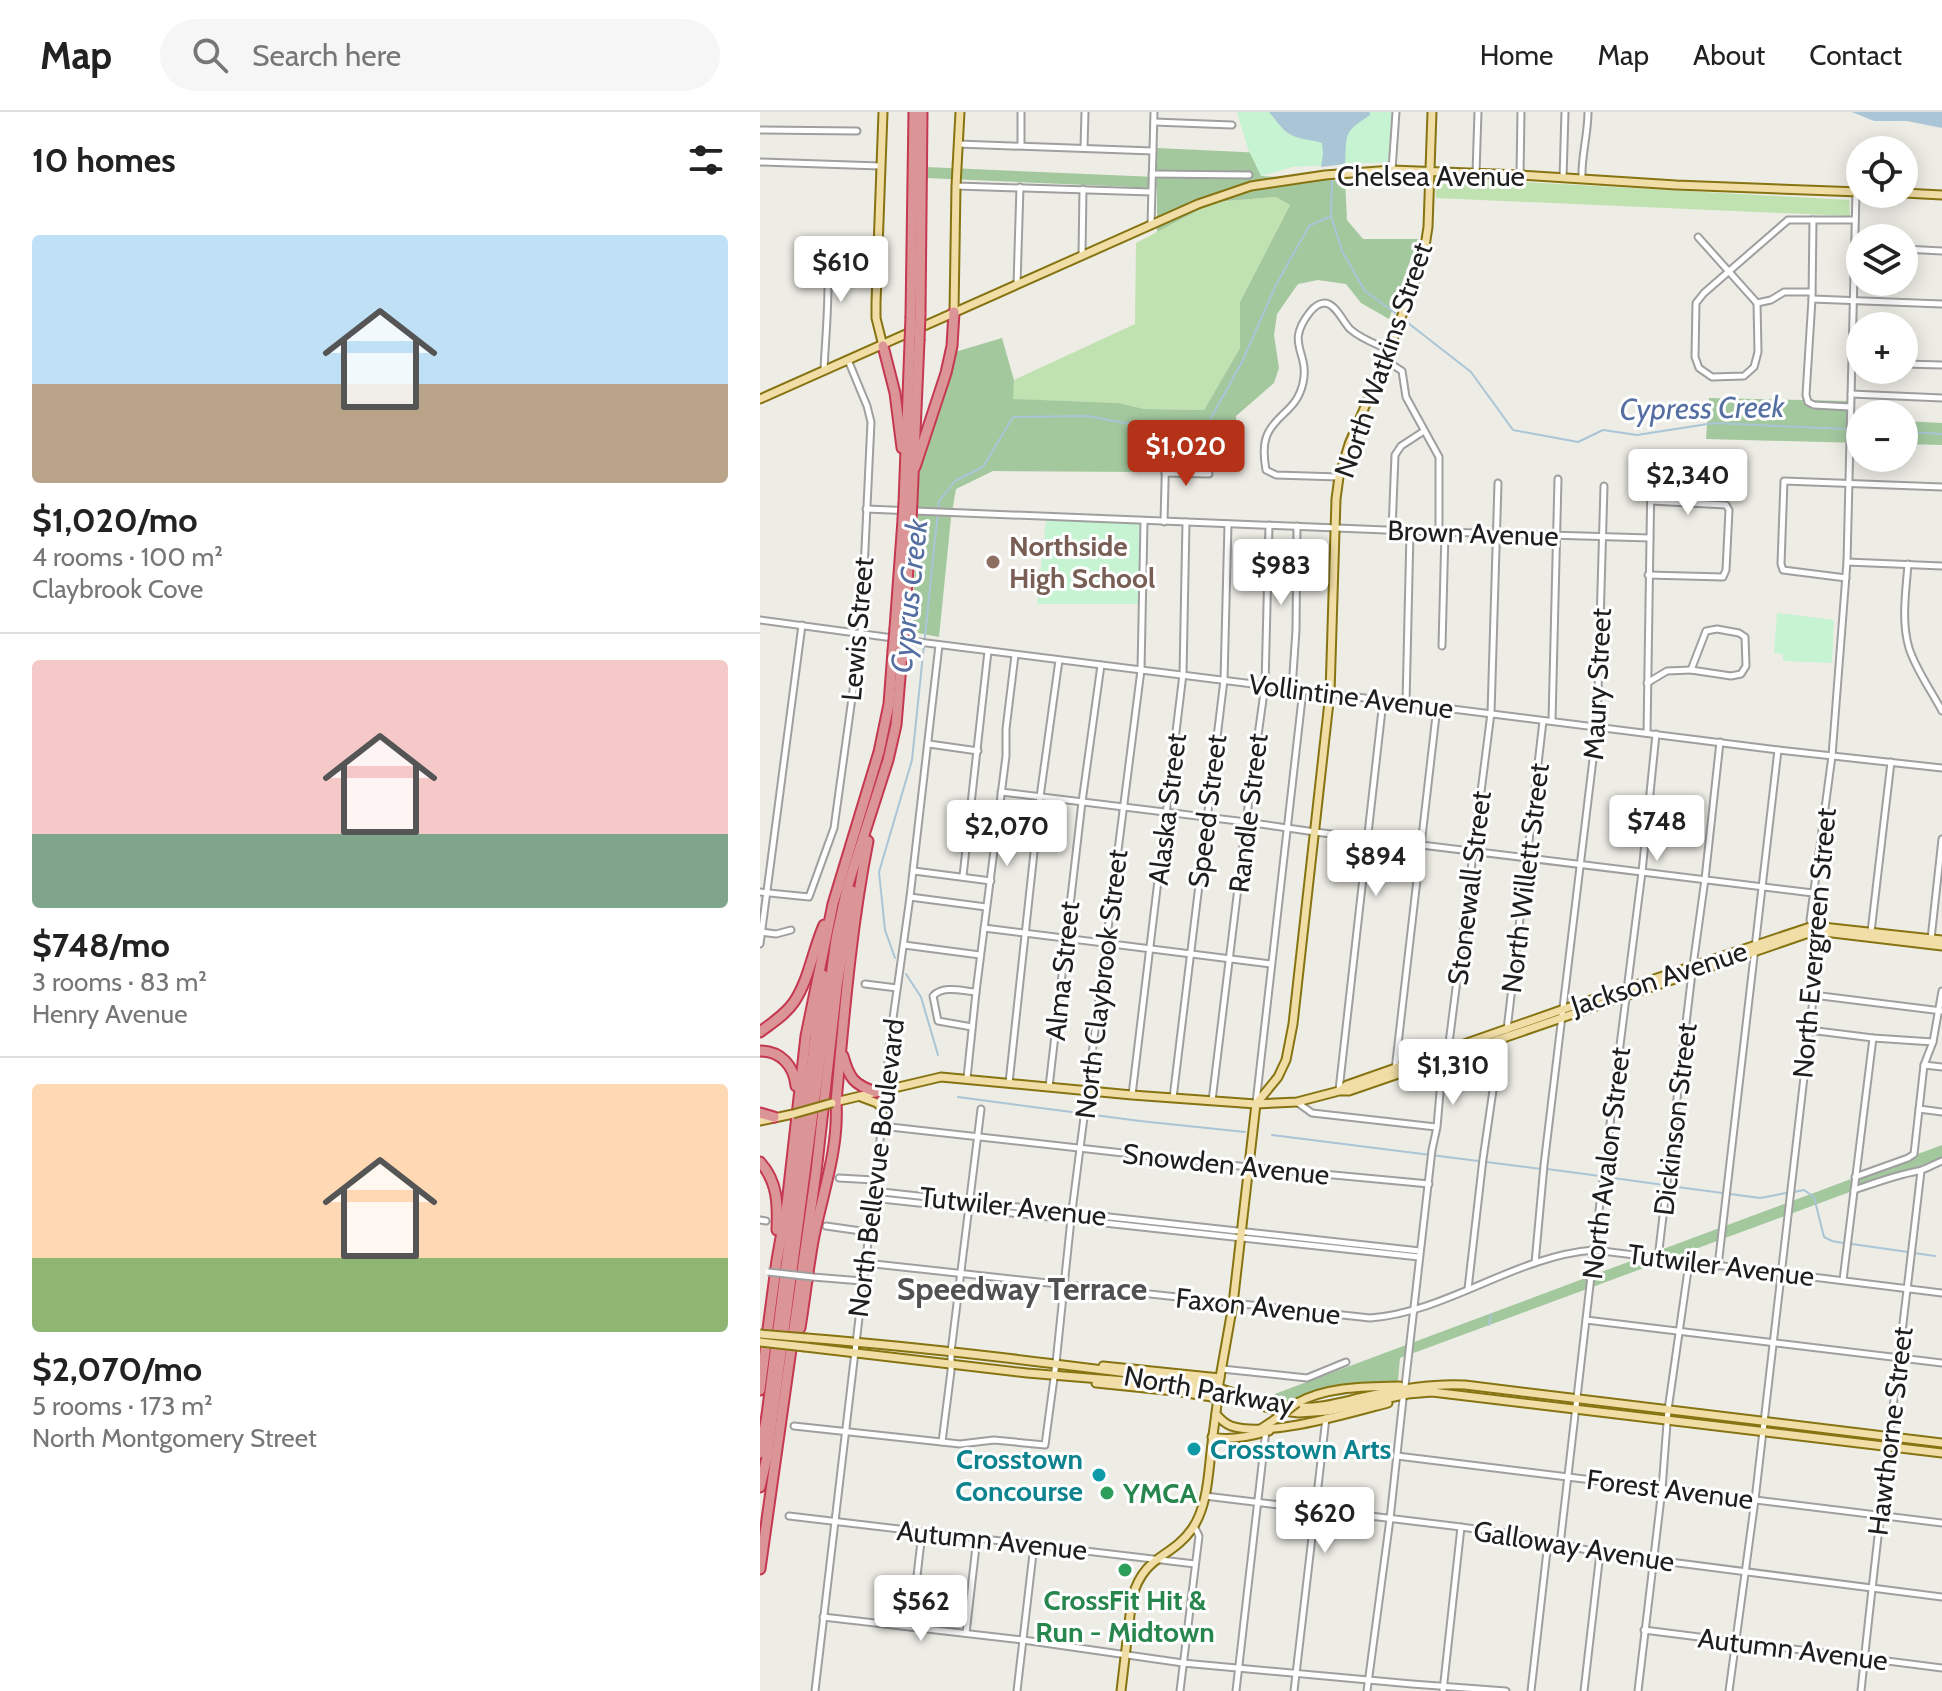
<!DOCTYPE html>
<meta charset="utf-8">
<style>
:root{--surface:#fff;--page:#f6f6f6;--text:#222;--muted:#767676;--line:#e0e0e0;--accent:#b43217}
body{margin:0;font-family:Cabin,sans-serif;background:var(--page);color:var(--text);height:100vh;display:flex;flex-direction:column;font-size:30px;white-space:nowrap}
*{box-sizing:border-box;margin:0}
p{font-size:26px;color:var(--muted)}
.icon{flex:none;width:44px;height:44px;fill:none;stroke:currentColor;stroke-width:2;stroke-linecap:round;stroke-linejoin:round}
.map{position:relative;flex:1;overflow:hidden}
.sheet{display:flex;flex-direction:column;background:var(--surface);width:760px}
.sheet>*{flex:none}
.buttons{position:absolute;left:1086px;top:24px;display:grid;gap:16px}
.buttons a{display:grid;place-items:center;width:72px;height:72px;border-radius:50%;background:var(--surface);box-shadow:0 4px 20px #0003;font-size:40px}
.price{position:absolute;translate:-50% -68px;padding:0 18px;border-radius:8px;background:#fff;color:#222;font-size:26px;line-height:52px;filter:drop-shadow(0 2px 4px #0008)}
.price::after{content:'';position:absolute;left:50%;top:48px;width:24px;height:18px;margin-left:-12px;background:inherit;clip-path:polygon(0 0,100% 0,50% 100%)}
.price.on{background:var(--accent);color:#fff}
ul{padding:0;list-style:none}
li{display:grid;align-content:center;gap:16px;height:424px;padding:0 32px}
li+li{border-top:2px solid var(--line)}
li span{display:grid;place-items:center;height:248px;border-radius:8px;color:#555}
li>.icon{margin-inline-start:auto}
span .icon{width:144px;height:144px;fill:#fffc;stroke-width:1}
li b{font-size:34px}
h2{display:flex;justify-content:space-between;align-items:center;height:96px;padding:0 32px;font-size:34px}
header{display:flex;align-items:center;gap:48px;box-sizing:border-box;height:112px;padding:0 40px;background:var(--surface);border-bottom:2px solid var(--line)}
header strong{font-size:38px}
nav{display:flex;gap:44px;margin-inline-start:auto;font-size:28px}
.search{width:560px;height:72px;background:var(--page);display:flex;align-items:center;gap:20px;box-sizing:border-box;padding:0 28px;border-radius:44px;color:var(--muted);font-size:30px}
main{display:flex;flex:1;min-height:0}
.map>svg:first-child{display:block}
</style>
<header>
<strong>Map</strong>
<div class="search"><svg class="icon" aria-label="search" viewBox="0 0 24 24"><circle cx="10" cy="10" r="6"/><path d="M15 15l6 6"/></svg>Search here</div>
<nav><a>Home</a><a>Map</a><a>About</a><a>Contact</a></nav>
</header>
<main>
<section class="sheet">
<h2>10 homes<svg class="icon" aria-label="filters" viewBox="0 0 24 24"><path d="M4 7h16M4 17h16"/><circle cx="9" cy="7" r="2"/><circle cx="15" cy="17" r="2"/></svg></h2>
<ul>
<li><span style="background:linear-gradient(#bfe0f5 60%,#b9a48a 0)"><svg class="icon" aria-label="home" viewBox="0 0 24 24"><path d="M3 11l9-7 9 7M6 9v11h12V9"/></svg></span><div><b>$1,020/mo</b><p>4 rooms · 100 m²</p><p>Claybrook Cove</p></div></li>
<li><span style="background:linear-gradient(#f6c9c9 70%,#7fa58c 0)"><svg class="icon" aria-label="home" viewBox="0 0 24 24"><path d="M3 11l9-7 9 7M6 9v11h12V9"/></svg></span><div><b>$748/mo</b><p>3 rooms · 83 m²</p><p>Henry Avenue</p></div></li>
<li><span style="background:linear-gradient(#ffd9b3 70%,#8fb573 0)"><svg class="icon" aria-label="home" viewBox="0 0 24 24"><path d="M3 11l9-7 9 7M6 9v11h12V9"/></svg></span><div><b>$2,070/mo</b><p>5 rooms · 173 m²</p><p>North Montgomery Street</p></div></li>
</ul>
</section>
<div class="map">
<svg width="1182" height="1579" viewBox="0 0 1182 1579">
<rect width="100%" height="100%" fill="#edece5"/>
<!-- grass -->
<g fill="#c0e2b0">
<path d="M675,65L1089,88L1090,104L676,86Z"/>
<path d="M516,85L530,93L480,190V236L444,298L384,297L359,291L252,287L254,268L375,212L376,131L454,90Z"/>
</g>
<!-- forest -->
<g fill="#a3c89e">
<path d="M397,36L504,41L501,64L585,69L587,108L603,127H658L629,207L601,191L586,172L558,168L538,172L517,202L514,223L519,256L514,271L476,304V335L412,333V327L382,325L380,360L233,359L196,377L191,406L179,525L152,520L159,363L195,240L242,226L254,268L253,287L359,291L384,297L444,298L480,236V190L530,93L516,85L454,90L397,120V76L166,66V55L396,65Z"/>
<path d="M949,286L1087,289V306L1100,307V331L946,327Z"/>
<path d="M1144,309L1182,311V333L1144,332Z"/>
<path d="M1182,1033V1046L640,1246L638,1269L583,1283L530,1289L509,1284Z"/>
</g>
<!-- park -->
<g fill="#c6f3d2">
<path d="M477,0H632L628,50L532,55L501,64L488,37Z"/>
<path d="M286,408L380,412L378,492H277Z"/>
<path d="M1017,501L1074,508L1072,551L1023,549V542L1014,541Z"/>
</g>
<!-- water -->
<g fill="#aac5d6">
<path d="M509,0H610V3C583,21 587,20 585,52L561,55L563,42L562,31C551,27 538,28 528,21C521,16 515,7 509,0Z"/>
<path d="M1092,0H1182V16L1147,9H1114Z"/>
</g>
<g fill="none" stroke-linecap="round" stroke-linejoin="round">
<!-- stream -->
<g stroke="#aac5d6" stroke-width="2">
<path d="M572,66L571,104L582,139L605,179L638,203"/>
<path d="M643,207L711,260L753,318L818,330L843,318L877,323L954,311L1087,317"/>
<path d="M1144,320L1182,322"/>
<path d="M135,846L125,818L119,760L152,648L179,389L195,369L223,355L253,305L327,304L399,317L448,311L482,250L516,173L549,114L571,104"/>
<path d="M146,862L161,885L178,943"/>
<path d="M198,985L380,1009L485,1020"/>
<path d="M512,1023L781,1057"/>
<path d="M787,1057L840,1064"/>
<path d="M846,1065L904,1073"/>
<path d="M910,1074L1000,1086L1026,1081"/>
<path d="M1034,1080L1044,1078L1054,1085L1064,1125L1072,1129L1083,1131"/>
<path d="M1092,1132L1148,1140"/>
<path d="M1154,1141L1175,1144"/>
<path d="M729,1213L731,1202"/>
</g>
<defs>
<g id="minor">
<path d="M394,10L472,13"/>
<path d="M0,18L97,19"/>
<path d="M198,32L393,39"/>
<path d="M261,33V0"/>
<path d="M324,35L325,0"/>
<path d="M0,50L120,54"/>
<path d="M632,58L636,0"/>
<path d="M716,61L718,0"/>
<path d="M392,62L489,63"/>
<path d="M760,63L761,0"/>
<path d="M803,66L805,0"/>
<path d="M822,67C821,44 828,23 828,0"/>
<path d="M196,74L392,80"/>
<path d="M1053,108L1052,187L1046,283L1048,290L1054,293L1090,295"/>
<path d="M391,113L394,0"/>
<path d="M938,125L997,191L1011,188L1024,180H1052"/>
<path d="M63,131C73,155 65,229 64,258"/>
<path d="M1144,137L1182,139"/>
<path d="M322,143L323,77"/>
<path d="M257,172L260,75"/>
<path d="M1052,187L1182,192"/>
<path d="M997,191L998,240L994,255L984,264L952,265L939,256L935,245L936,191L944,181L1028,108H1095"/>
<path d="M625,248L642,259L646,285L679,345V420"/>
<path d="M1144,252L1182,253"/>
<path d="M1091,282L1182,286"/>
<path d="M405,361L449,362"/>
<path d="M579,365L516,363L506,358C504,347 503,331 508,321C518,301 537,298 543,271C550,239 524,233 550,200C554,195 558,191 565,191C576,192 583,210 590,217C601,227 616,232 629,238"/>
<path d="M106,397L650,419L890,426"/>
<path d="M404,410L406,333"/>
<path d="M632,418L635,343L641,334L664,319"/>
<path d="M1087,450L1182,454"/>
<path d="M1148,452C1146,479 1141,509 1149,536C1156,558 1171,578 1182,599"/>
<path d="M888,463L963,465L966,458L969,398L966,393L891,389"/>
<path d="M1086,466L1023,458L1021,452L1024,369L1182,375"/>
<path d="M0,508L133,526"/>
<path d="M957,517L979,521L985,525L986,554L981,562L971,564L931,558L946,519Z"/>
<path d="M143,528L1018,638L1182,656"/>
<path d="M682,534L685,420"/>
<path d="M887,571L907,559L931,558"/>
<path d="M532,577L536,518L537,414"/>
<path d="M646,591L650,420"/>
<path d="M792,609L798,367"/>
<path d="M887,621L891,363"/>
<path d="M169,632L218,639"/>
<path d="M241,680L486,710L555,720L1053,781"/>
<path d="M154,759L231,769"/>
<path d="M203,764L228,539"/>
<path d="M0,780L49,785L74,716L101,521L111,310L107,294L88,248"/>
<path d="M150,785L226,795"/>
<path d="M224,816L511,852"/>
<path d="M1,820L16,822L31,818"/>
<path d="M1111,820L1131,650"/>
<path d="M1171,827L1182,727"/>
<path d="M0,832L42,513"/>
<path d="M144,833L220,843"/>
<path d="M105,872L137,876"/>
<path d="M1053,883L1182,899"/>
<path d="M212,915L178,909L173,884C183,873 202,879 216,880"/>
<path d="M747,918L783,609"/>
<path d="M1049,918L1113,926L1173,930"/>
<path d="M1164,953L1182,955"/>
<path d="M635,958L677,595"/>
<path d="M207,966L216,880L246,644V617L255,543"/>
<path d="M249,971L280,685L299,548"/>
<path d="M289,975L322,690L341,553"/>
<path d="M579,978L623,589"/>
<path d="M372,983L423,562L426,410"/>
<path d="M413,986L464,568L468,412"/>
<path d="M452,989L486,710L505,573L509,413"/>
<path d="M496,991L543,578"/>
<path d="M538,991L552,1001L676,1015"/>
<path d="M1159,997L1182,1000"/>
<path d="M121,1014L488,1055L669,1072"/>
<path d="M1095,1065L1148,1046L1154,1042L1164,953L1173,930L1182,879"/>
<path d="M79,1066L114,1068"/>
<path d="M1094,1078C1115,1071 1136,1063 1158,1059C1165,1058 1174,1052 1182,1049"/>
<path d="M113,1079L660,1139"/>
<path d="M112,1086L659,1145"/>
<path d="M0,1108L6,1109"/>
<path d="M66,1114L108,1120"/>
<path d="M898,1146L932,861L945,767L960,630"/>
<path d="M105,1151L610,1206C688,1200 755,1144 834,1138L1182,1181"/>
<path d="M775,1151L784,1053L837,614L844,374"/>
<path d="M958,1154L1018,638"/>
<path d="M53,1165L102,1169"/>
<path d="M1083,1168L1113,926"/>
<path d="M708,1177L723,1047L739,937L737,927"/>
<path d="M826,1208L1182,1251"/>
<path d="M462,1257L547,1266L586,1250"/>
<path d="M645,1274L672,1038L677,1015L683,946L688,939L731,601L738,371"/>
<path d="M34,1314L200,1332L234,1328L285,1333L296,1251L311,1107L381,558L384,409"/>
<path d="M182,1330L191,1259V1240L221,997"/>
<path d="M637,1344L1182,1411"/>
<path d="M445,1384L701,1415L765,1424L840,1441L1182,1485"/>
<path d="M29,1404L435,1452"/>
<path d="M800,1433L834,1138L882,760L896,622"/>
<path d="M63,1505L263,1528L423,1551L652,1572L746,1579"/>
<path d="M151,1515L162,1421"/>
<path d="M884,1518L1182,1556"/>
<path d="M206,1521L217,1426"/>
<path d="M55,1579L126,977L129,935L150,785L179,533"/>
<path d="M257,1579L274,1433"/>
<path d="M420,1579L439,1424L434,1414"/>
<path d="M476,1579L506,1318"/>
<path d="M534,1579L566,1306"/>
<path d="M607,1579L630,1407L643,1287"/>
<path d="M683,1579L701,1415"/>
<path d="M771,1579L788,1430"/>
<path d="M824,1579L840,1441"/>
<path d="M878,1579L902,1377L908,1298L929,1151"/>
<path d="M969,1579L995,1388L1060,827L1050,808L1072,644L1087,450L1096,80"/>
<path d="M1101,1579C1119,1405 1141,1232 1161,1059"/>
</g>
<g id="major">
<path d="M123,0L116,191V206L123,234"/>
<path d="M1144,81L1182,83"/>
<path d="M194,200L196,74L200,0"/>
<path d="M0,287L438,92L491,74L565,63L632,58L760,63L916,73L1100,80"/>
<path d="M581,978L587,973L804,897L1053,814L1182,828"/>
<path d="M101,985L117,991L123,997"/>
<path d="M75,990L181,965L372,983L496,992L537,990L579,979H589L1046,822L1064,820L1182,834"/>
<path d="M0,1009L33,1002"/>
<path d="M47,1226C173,1236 298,1252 423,1268C461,1273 499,1293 536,1295C560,1297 584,1289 608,1284C639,1277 672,1271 705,1273L1182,1331"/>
<path d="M45,1235L267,1261L426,1274L451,1279L515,1298L539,1301L568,1299L648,1282L672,1280L1182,1341"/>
<path d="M343,1254L460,1266"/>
<path d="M336,1271L414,1279L458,1286"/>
<path d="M459,1271L473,1192L496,992L518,965L526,948L533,912L570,581L576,387L579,365L589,332L629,238L663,147L668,115L672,0"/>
<path d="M537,1291C567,1274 606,1275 640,1274"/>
<path d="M456,1302C461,1308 464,1311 471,1314C508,1326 590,1301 628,1291"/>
<path d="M502,1316L520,1304"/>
<path d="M452,1325C470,1329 492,1324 509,1319"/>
<path d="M361,1579L372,1486C384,1442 411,1447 432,1417C447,1395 448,1366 451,1340C453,1321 456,1303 458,1284"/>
</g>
<g id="highway">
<path d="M160,202L162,0"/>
<path d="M151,204L154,0"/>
<path d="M123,234L135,281L142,336"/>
<path d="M155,355L186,261L192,234L194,200"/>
<path d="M152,389L159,229"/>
<path d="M144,391L150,231"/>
<path d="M135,516L143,408"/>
<path d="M144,517L151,409"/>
<path d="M0,920C12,911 25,903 34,890C49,868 53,837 64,813"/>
<path d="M0,939C21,939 34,954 36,974"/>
<path d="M83,944C89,966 94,973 116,980"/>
<path d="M0,1001L14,1005"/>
<path d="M0,1050C18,1070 18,1093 17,1118"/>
<path d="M40,1216C45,1186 48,1155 54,1124C63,1080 79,1036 76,990C84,903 91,815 108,729"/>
<path d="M0,1278L17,1148L27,1092L46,924L73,792L119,640L129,592L133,539"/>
<path d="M0,1341L7,1303L63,863"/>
<path d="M0,1375L7,1345L18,1264L76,827L87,776L128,648L136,613L142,541"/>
<path d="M0,1457L56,1060L77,874L92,779"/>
</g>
</defs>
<!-- minor casing -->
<use href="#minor" stroke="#9f9f9f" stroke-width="9"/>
<!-- major casing -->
<use href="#major" stroke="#867311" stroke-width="11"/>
<!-- highway casing -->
<use href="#highway" stroke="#c53851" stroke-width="13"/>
<!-- minor -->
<use href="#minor" stroke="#fff" stroke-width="5"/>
<!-- major -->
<use href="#major" stroke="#f1dda6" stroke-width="7"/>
<!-- highway -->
<use href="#highway" stroke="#dc9596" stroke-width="9"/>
<defs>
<path id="minor-bridge" d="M8,1160L53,1165"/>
<g id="major-bridge">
<path d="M33,1002L72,991"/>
<path d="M0,1222L47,1226"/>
<path d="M0,1230L45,1235"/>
<path d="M458,1284L459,1271"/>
<path d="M520,1304L537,1291"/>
</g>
<g id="highway-bridge">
<path d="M159,229L160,202"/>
<path d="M150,231L151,204"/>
<path d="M143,408L144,391"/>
<path d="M151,409L152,389"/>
<path d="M133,539L135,516"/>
<path d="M142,541L144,517"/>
</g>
</defs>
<!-- minor-bridge casing -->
<use href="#minor-bridge" stroke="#9f9f9f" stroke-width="9" stroke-linecap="butt"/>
<!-- major-bridge casing -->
<use href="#major-bridge" stroke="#867311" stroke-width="11" stroke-linecap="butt"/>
<!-- highway-bridge casing -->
<use href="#highway-bridge" stroke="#c53851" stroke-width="13" stroke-linecap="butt"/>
<!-- minor-bridge -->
<use href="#minor-bridge" stroke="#fff" stroke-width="5"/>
<!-- major-bridge -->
<use href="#major-bridge" stroke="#f1dda6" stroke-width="7"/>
<!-- highway-bridge -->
<use href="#highway-bridge" stroke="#dc9596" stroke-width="9"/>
</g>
<!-- markers -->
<circle fill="#8d6e63" stroke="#fff" stroke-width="3" cx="233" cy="450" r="8"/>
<g fill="#0f9aa8" stroke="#fff" stroke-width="3">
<circle cx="434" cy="1337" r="8"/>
<circle cx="339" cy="1363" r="8"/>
</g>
<g fill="#2e9e5b" stroke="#fff" stroke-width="3">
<circle cx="347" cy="1381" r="8"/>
<circle cx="365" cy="1458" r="8"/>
</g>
<g text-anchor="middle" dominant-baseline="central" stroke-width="6" stroke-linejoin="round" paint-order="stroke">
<!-- street labels -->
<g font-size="28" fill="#1e1e1e" stroke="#fff">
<text x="671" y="64">Chelsea Avenue</text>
<text transform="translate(623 248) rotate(-71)">North Watkins Street</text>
<text transform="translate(713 421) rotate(2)">Brown Avenue</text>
<text transform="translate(97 517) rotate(-85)">Lewis Street</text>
<text transform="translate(837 572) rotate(-87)">Maury Street</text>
<text transform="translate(591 584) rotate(7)">Vollintine Avenue</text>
<text transform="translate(407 697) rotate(-83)">Alaska Street</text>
<text transform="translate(447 699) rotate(-83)">Speed Street</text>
<text transform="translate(488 701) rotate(-83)">Randle Street</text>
<text transform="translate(765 766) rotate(-83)">North Willett Street</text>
<text transform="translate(709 776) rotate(-83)">Stonewall Street</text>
<text transform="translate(1054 831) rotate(-85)">North Evergreen Street</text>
<text transform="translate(302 859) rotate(-84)">Alma Street</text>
<text transform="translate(899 866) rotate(-18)">Jackson Avenue</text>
<text transform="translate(341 872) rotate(-83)">North Claybrook Street</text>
<text transform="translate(915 1007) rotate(-83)">Dickinson Street</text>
<text transform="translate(846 1051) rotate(-83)">North Avalon Street</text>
<text transform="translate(466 1052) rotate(6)">Snowden Avenue</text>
<text transform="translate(116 1056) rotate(-83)">North Bellevue Boulevard</text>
<text transform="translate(253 1094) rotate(6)">Tutwiler Avenue</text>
<text transform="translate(961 1153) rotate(7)">Tutwiler Avenue</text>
<text transform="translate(498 1194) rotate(6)">Faxon Avenue</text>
<text transform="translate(449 1278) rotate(10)">North Parkway</text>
<text transform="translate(1130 1319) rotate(-83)">Hawthorne Street</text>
<text transform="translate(910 1377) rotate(7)">Forest Avenue</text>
<text transform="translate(232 1428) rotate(6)">Autumn Avenue</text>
<text transform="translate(814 1434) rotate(9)">Galloway Avenue</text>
<text transform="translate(1033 1537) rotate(7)">Autumn Avenue</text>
</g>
<!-- education labels -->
<g font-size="28" font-weight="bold" fill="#785e54" stroke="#fff" text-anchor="start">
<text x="249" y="434">Northside<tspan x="249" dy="32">High School</tspan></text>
</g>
<!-- culture labels -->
<g font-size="28" font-weight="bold" fill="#0d838f" stroke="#fff" text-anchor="start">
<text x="450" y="1337">Crosstown Arts</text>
<text x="323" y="1347" text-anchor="end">Crosstown<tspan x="323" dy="32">Concourse</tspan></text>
</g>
<!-- leisure labels -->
<g font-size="28" font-weight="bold" fill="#27864d" stroke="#fff" text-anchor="start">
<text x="363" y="1381">YMCA</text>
<text x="365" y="1488" text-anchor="middle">CrossFit Hit &amp;<tspan x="365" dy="32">Run - Midtown</tspan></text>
</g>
<!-- water labels -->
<g font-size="30" font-style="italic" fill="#556fa2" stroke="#fff">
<text transform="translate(942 296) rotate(-1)">Cypress Creek</text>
<text transform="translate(149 484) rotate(-84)">Cyprus Creek</text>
</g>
<!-- quarter labels -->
<g font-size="32" font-weight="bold" fill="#515151" stroke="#fff">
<text x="262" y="1176">Speedway Terrace</text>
</g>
</g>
</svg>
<div class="buttons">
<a><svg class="icon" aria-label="locate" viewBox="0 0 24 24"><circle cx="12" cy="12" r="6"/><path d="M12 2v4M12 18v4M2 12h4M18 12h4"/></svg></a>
<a><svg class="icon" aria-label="layers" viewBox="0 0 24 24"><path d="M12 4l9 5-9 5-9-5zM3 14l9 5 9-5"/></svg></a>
<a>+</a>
<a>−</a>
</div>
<b class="price" style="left:81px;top:192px">$610</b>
<b class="price on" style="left:426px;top:376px">$1,020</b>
<b class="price" style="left:928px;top:405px">$2,340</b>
<b class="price" style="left:521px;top:495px">$983</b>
<b class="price" style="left:897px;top:751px">$748</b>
<b class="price" style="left:247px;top:756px">$2,070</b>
<b class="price" style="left:616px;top:786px">$894</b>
<b class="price" style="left:693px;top:995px">$1,310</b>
<b class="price" style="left:565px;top:1443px">$620</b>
<b class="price" style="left:161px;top:1531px">$562</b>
</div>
</main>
